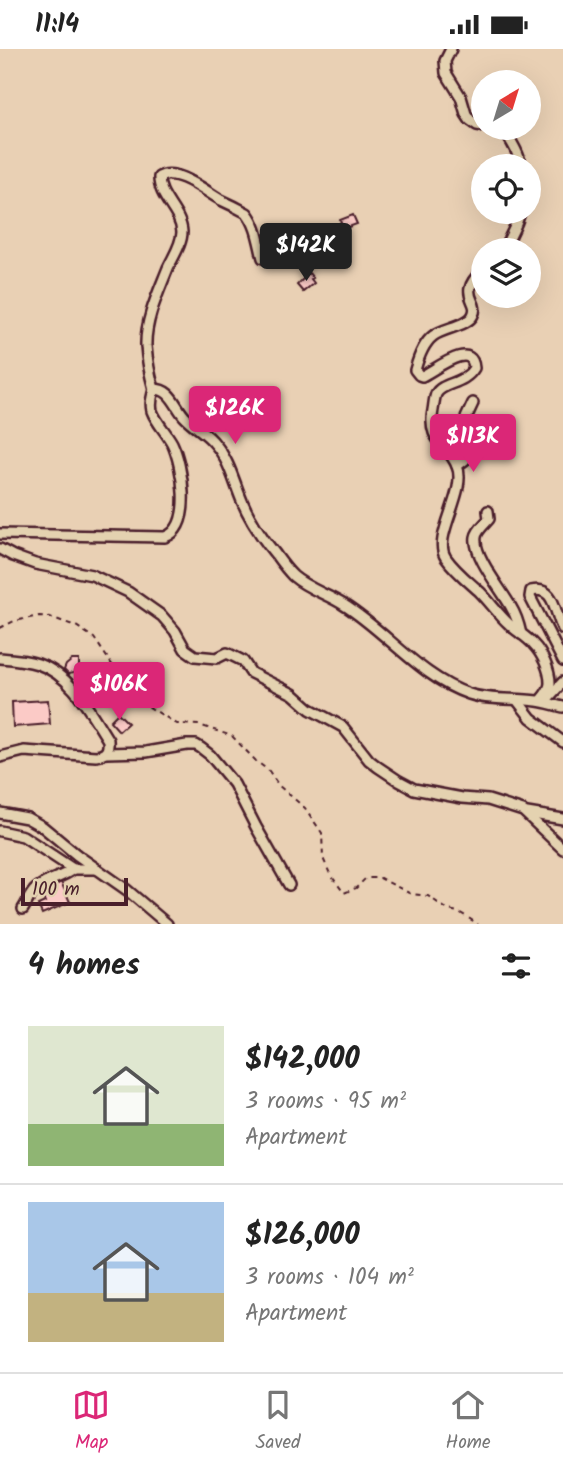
<!DOCTYPE html>
<meta charset="utf-8">
<style>
:root{--surface:#fff;--page:#f6f6f6;--text:#222;--muted:#767676;--line:#e0e0e0;--accent:#db2777}
body{margin:0;font-family:Kalam,sans-serif;background:var(--page);color:var(--text);height:100vh;display:flex;flex-direction:column;font-size:26px;white-space:nowrap}
*{box-sizing:border-box;margin:0}
p{font-size:23px;color:var(--muted)}
.icon{flex:none;width:38px;height:38px;fill:none;stroke:currentColor;stroke-width:2;stroke-linecap:round;stroke-linejoin:round}
.map{position:relative;height:875px;overflow:hidden}
.panel{display:flex;flex-direction:column;background:var(--surface);flex:1}
.panel>*{flex:none}
.needle{width:46px;rotate:38deg}
.tools{position:absolute;left:471px;top:21px;display:grid;gap:14px}
.tools a{display:grid;place-items:center;width:70px;height:70px;border-radius:50%;background:var(--surface);box-shadow:0 7px 28px #0002;font-size:35px}
.scale{position:absolute;left:21px;bottom:18px;width:107px;box-sizing:border-box;padding-left:7px;border:4px solid #4a1f2b;border-top:0;font-size:19px;line-height:24px;white-space:nowrap;color:#4a1f2b;-webkit-text-stroke:5px #e4d2b0;paint-order:stroke}
.price{position:absolute;translate:-50% -60px;padding:0 16px;border-radius:7px;background:var(--accent);color:#fff;font-size:23px;line-height:46px;filter:drop-shadow(0 2px 4px #0008)}
.price::after{content:'';position:absolute;left:50%;top:42px;width:21px;height:16px;margin-left:-10px;background:inherit;clip-path:polygon(0 0,100% 0,50% 100%)}
.price.selected{background:#222;color:#fff}
ul{padding:0;list-style:none}
li{display:flex;align-items:center;gap:21px;height:175px;padding:0 28px}
li+li{border-top:2px solid var(--line)}
li span{display:grid;place-items:center;flex:none;width:196px;height:140px;border-radius:0px;color:#555}
li>.icon{margin-inline-start:auto}
span .icon{width:84px;height:84px;fill:#fffc;stroke-width:1}
li b{font-size:30px}
h2{display:flex;justify-content:space-between;align-items:center;height:84px;padding:0 28px;font-size:30px}
.status{display:flex;justify-content:space-between;align-items:center;height:49px;padding:0 35px;background:var(--surface);direction:ltr}
.status svg{height:19px;fill:currentColor}
.tab-bar{display:flex;justify-content:space-around;align-items:center;height:98px;border-top:2px solid var(--line);background:var(--surface);font-size:19px;color:var(--muted)}
.tab-bar a{display:grid;justify-items:center;gap:4px}
.tab-bar .selected{color:var(--accent)}
.map>svg:first-child{display:block}
</style>
<div class="status"><b>11:14</b><svg viewBox="0 0 49 12"><path d="M0 12V9h3v3zM5 12V6h3v6zM10 12V3h3v9zM15 12V0h3v12zM26 1h20v11H26zM47 4h2v5h-2z"/></svg></div>
<div class="map">
<svg width="563" height="875" viewBox="0 0 563 875">
<rect width="100%" height="100%" fill="#e9d0b4"/>
<filter id="ink" filterUnits="userSpaceOnUse"><feTurbulence type="fractalNoise" baseFrequency=".0143" numOctaves="2"/><feDisplacementMap in="SourceGraphic" scale="14" xChannelSelector="R" yChannelSelector="G"/><feConvolveMatrix kernelMatrix="1 2 1 2 8 2 1 2 1" color-interpolation-filters="sRGB"/></filter>
<g filter="url(#ink)">
<!-- building -->
<g fill="#fbcac6" stroke="#4a1f2b" stroke-width="2">
<path d="M353,166L357,175L343,180L340,171Z"/>
<path d="M309,224L313,229L311,230L314,234L303,243L297,236Z"/>
<path d="M72,611H79V620L74,624L68,625L64,621L66,616Z"/>
<path d="M48,651L50,675L13,678L12,653Z"/>
<path d="M118,664L128,674L119,682L110,672Z"/>
<path d="M61,833L70,853L42,865L38,856L45,853L40,842Z"/>
</g>
<g fill="none" stroke-linecap="round" stroke-linejoin="round">
<defs>
<g id="minor">
<path d="M451,0L445,12L446,24L461,48L466,65L470,71L477,76L483,77"/>
<path d="M503,79C510,91 519,103 521,117"/>
<path d="M504,201C509,188 517,177 520,163"/>
<path d="M483,221C455,247 481,251 473,266C468,277 443,279 433,287C424,294 418,310 415,321L419,326L422,327C434,322 472,290 474,319C464,336 442,333 436,345C434,350 434,356 433,361C427,393 447,393 457,417C468,442 431,489 446,509C455,522 468,532 480,543C490,553 498,565 509,575C516,582 526,587 533,595C542,604 550,621 550,634C550,641 544,647 540,652"/>
<path d="M154,340C150,326 147,311 146,297C145,271 159,242 168,219C173,208 182,195 182,183C181,163 158,148 159,128C177,118 205,142 221,151C230,155 238,159 247,164C257,176 259,194 263,209"/>
<path d="M457,417L465,411L471,390L470,382L466,369L473,354"/>
<path d="M488,462L489,470C485,475 477,481 476,488C473,507 502,541 511,558C516,566 519,576 521,585"/>
<path d="M0,485L165,488C194,478 182,415 172,394C166,383 156,373 152,362C150,354 152,348 154,340C171,340 174,355 184,367C193,377 207,384 215,395C229,411 234,433 242,452C250,471 263,490 276,506C281,513 287,521 293,527C308,540 327,545 344,556C386,582 421,629 469,645C490,652 515,649 537,652C546,653 554,656 563,658"/>
<path d="M0,500L13,507L35,515L92,526L128,543L162,567L175,582L185,600L195,607L217,609L227,604L243,612L251,624L293,645L310,660L343,678L369,711L378,718L399,732L414,740L462,749L488,751L523,762L563,800"/>
<path d="M563,580C554,565 556,536 531,542L530,548L563,612"/>
<path d="M0,609C13,610 26,611 38,615C72,626 90,663 108,691C109,701 106,706 96,707L24,702L0,708"/>
<path d="M548,649L563,633"/>
<path d="M517,651L531,669L563,693"/>
<path d="M106,704L146,703L187,696H196L201,699L210,706L234,735L256,778L289,836"/>
<path d="M0,764L27,769L43,778L77,806L127,841L167,875"/>
<path d="M527,764L563,770"/>
<path d="M0,782L23,787L73,820H96"/>
<path d="M23,860C27,854 30,845 36,840C47,830 62,829 73,820"/>
</g>
</defs>
<!-- minor casing -->
<use href="#minor" stroke="#4a1f2b" stroke-width="14"/>
<!-- path -->
<path stroke="#4a1f2b" stroke-width="2" stroke-dasharray="5 5" stroke-linecap="butt" d="M0,579L14,572L39,567L50,568L76,577L94,589L123,632L136,641L149,658L177,675L199,676L232,687L256,712L269,722L279,737L305,759L322,784L323,809L330,825L344,844L356,839L366,829H380L411,845L428,847L448,861L459,863L478,875"/>
<!-- minor -->
<use href="#minor" stroke="#e4d2b0" stroke-width="9"/>
</g>
</g>
</svg>
<div class="tools">
<a><svg class="needle" viewBox="-14 -14 28 28"><path d="M0-13l5 13h-10z" fill="#e53935"/><path d="M0 13l5-13h-10z" fill="#767676"/></svg></a>
<a><svg class="icon" aria-label="locate" viewBox="0 0 24 24"><circle cx="12" cy="12" r="6"/><path d="M12 2v4M12 18v4M2 12h4M18 12h4"/></svg></a>
<a><svg class="icon" aria-label="layers" viewBox="0 0 24 24"><path d="M12 4l9 5-9 5-9-5zM3 14l9 5 9-5"/></svg></a>
</div>
<div class="scale">100 m</div>
<b class="price selected" style="left:306px;top:234px">$142K</b>
<b class="price" style="left:235px;top:397px">$126K</b>
<b class="price" style="left:473px;top:425px">$113K</b>
<b class="price" style="left:119px;top:673px">$106K</b>
</div>
<section class="panel">
<h2>4 homes<svg class="icon" aria-label="filters" viewBox="0 0 24 24"><path d="M4 7h16M4 17h16"/><circle cx="9" cy="7" r="2"/><circle cx="15" cy="17" r="2"/></svg></h2>
<ul>
<li><span style="background:linear-gradient(#dfe7d0 70%,#8fb573 0)"><svg class="icon" aria-label="home" viewBox="0 0 24 24"><path d="M3 11l9-7 9 7M6 9v11h12V9"/></svg></span><div><b>$142,000</b><p>3 rooms · 95 m²</p><p>Apartment</p></div></li>
<li><span style="background:linear-gradient(#a9c7e8 65%,#c2b280 0)"><svg class="icon" aria-label="home" viewBox="0 0 24 24"><path d="M3 11l9-7 9 7M6 9v11h12V9"/></svg></span><div><b>$126,000</b><p>3 rooms · 104 m²</p><p>Apartment</p></div></li>
</ul>
</section>
<nav class="tab-bar">
<a class="selected"><svg class="icon" aria-label="map" viewBox="0 0 24 24"><path d="M3 6l6-2 6 2 6-2v14l-6 2-6-2-6 2zM9 4v14M15 6v14"/></svg>Map</a>
<a><svg class="icon" aria-label="saved" viewBox="0 0 24 24"><path d="M7 4h10v16l-5-4-5 4z"/></svg>Saved</a>
<a><svg class="icon" aria-label="home" viewBox="0 0 24 24"><path d="M3 11l9-7 9 7M6 9v11h12V9"/></svg>Home</a>
</nav>
